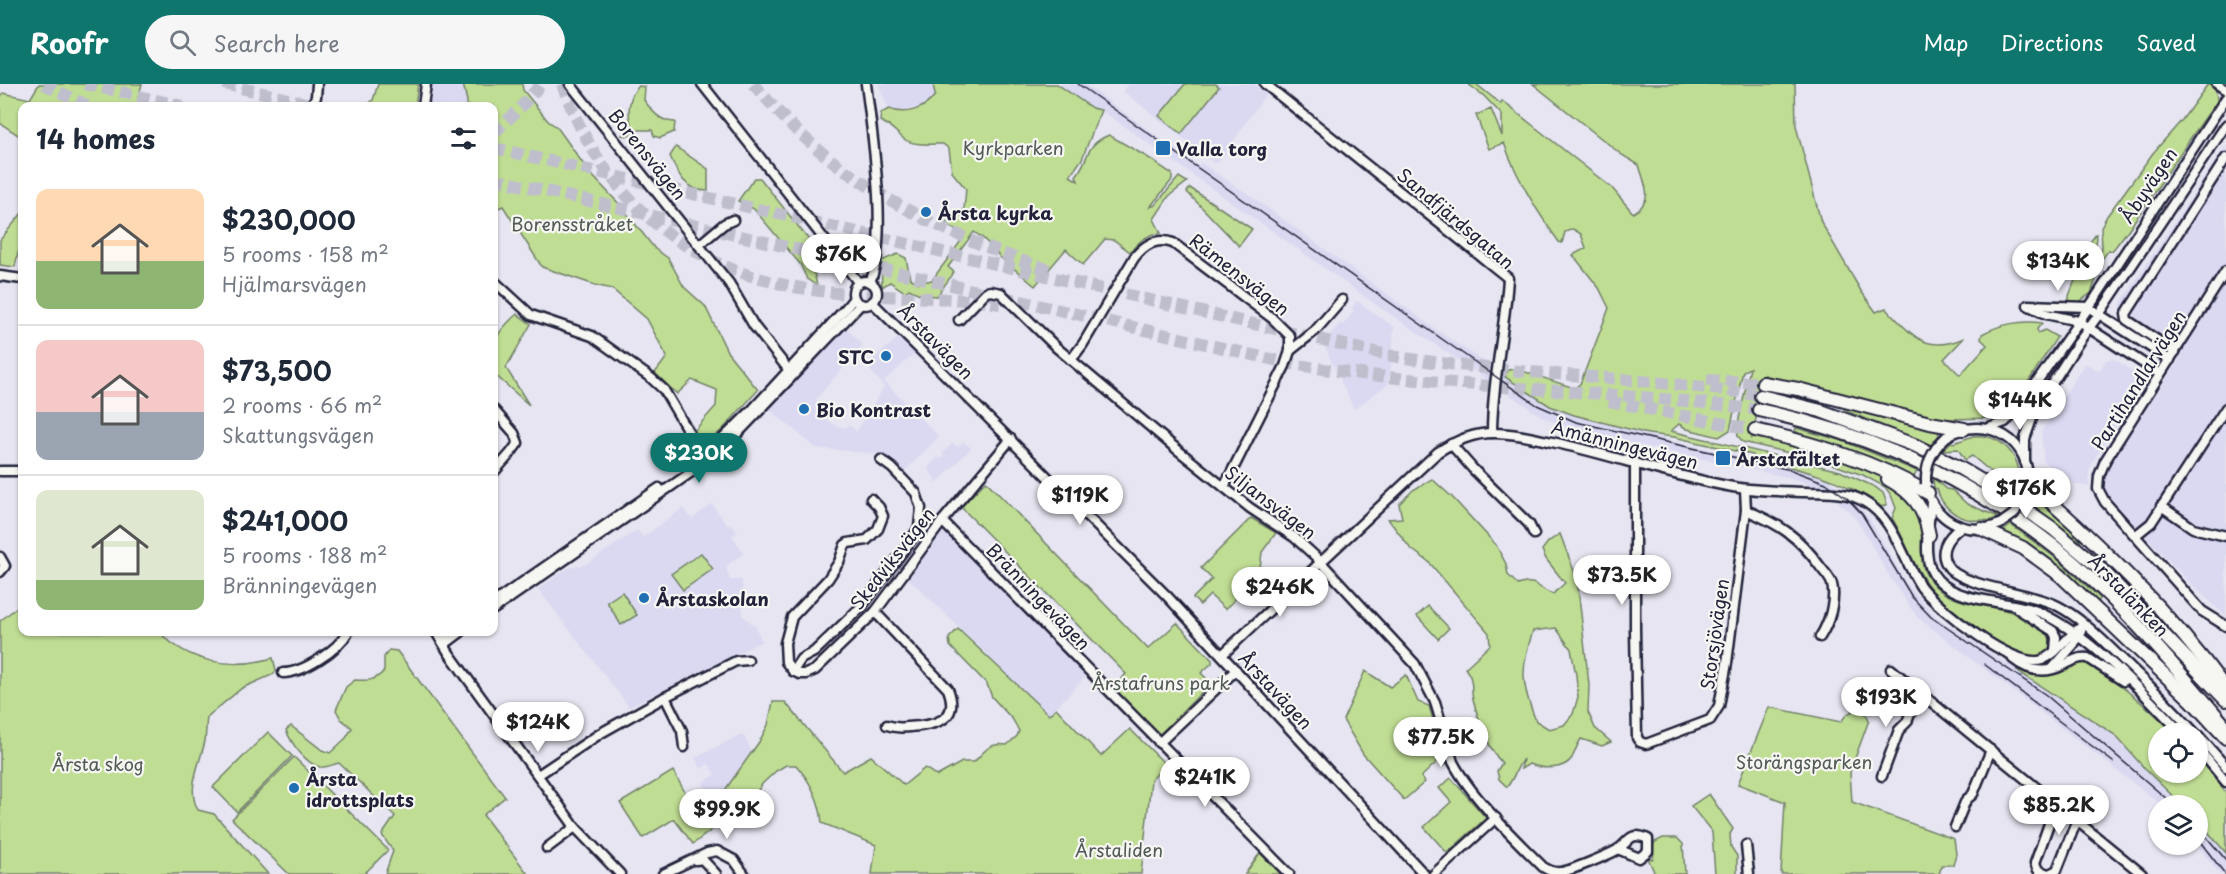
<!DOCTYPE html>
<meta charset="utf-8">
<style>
:root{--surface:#fff;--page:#f6f6f7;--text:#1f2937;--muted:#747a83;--line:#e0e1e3;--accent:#0f766e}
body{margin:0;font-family:"Playpen Sans",sans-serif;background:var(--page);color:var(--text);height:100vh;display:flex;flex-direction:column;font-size:22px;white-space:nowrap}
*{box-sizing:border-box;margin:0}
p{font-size:20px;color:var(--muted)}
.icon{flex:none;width:33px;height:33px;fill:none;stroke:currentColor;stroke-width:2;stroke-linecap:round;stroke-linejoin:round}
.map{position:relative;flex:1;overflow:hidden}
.sheet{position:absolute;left:18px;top:18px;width:480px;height:534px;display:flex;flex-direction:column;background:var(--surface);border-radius:12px;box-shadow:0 2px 4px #0004}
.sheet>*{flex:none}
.fabs{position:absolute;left:2148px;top:639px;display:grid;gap:12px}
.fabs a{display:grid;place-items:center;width:60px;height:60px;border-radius:50%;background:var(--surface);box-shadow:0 2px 4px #0004;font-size:30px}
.price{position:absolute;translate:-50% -51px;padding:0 14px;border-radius:21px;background:#fff;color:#222;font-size:20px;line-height:39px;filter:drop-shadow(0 2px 3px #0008)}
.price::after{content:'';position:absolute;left:50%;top:36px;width:18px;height:14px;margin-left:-9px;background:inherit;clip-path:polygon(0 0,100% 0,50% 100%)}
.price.current{background:var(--accent);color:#fff}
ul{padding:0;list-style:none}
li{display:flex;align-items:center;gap:18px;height:150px;padding:0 18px}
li+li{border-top:2px solid var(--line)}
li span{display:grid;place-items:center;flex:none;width:168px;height:120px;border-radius:12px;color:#555}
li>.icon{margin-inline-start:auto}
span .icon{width:72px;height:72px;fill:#fffc;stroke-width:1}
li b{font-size:26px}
h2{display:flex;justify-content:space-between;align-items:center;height:72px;padding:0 18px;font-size:26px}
header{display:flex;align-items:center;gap:36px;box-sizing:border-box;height:84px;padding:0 30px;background:var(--accent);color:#fff}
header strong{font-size:28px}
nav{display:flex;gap:33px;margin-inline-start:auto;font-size:21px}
.search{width:420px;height:54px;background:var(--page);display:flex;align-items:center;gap:15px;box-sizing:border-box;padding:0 21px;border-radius:33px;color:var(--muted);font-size:22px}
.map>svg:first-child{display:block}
</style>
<header>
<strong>Roofr</strong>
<div class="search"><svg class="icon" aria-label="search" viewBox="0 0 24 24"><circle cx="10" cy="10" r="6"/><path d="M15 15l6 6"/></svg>Search here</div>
<nav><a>Map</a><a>Directions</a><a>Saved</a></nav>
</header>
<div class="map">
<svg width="2226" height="790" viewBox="0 0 2226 790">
<rect width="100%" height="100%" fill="#e6e5f1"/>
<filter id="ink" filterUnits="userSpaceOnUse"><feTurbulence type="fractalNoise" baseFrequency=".0167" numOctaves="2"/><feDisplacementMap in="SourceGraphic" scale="12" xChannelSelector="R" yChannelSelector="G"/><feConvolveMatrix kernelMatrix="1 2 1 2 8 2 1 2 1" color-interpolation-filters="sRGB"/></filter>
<g filter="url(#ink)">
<!-- built -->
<g fill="#dad9f1">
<path d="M431,0H463L467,17L466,22H428Z"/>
<path d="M878,0H933L935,11L926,22L898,28L889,25Z"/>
<path d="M1057,0H1085L1198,82L1201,79L1251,112L1438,247L1550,322L1574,331L1675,358L1797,384L1828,395L1850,413L1869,434L1907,500L1936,533L2115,651L2145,685L2182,721H2162L1917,533L1891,495L1862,444L1851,429L1836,416L1809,400L1791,394L1616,356L1580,348L1544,334L1378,222L1118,38L1097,24H1092Z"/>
<path d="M1129,0H1254L1266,10L1218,79H1214L1123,7Z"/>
<path d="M2226,61V532L2191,500L2132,438L2110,419L2105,411L2103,401L2109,381L2179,276L2121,238V219Z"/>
<path d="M1357,217L1394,243L1391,285L1387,301L1354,325L1323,259L1340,239L1343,241L1354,226L1352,224Z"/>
<path d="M846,244L863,261L816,315L826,335L834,341L846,344L848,341L857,347L884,303L866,281L899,253L915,269L884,297L939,353L904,388L887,373L878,370L816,364L768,324L841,245Z"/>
<path d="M2114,275L2139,292L2141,301L2092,379L2089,389V402L2076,401L2044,378L2041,348L2085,279L2099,287L2106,276Z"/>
<path d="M963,358L971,364L937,399L928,384L938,373L941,375L944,372L942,370L953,359L958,363Z"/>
<path d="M712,420L727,441L730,439L737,448L732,452L744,469L726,482L727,487L730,496H742L743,532L755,542L762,557L629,623L538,505L568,484L585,481L637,446L643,453L683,424L692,435Z"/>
<path d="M942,438L1090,588L1049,631L905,491Z"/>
<path d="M740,651L744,652L752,668L718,716L712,709L698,716L696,713L707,707L703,698L715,691L709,680L701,684L695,674Z"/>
<path d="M2198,736L2226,769V790H2220L2197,761Z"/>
</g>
<!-- green -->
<g fill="#c0dd94" stroke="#718068" stroke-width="1.5" fill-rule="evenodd">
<path d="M39,0H142L138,14L144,22H22V75L21,53L0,39V14L3,9L30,15Z"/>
<path d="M378,0H418L415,22H367L373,16Z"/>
<path d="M463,0H522L523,6L540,27L548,37L557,43L589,88L621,122L655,165L668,174L684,203L705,222L728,269L758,306L723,345L703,362L694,347L716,322L717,306L692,296L677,310L655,289L667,273L647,235L612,205L595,201L542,183L503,122L494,126V22H466L467,17Z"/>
<path d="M933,0H1057L1092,24L1101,26L1082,75L1070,92L1078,97L1076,92C1091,73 1083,62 1109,51L1147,73L1172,90V96L1150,123L1155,121L1179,93L1187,98L1169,112L1154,135L1161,149C1146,150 1139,158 1130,168L1114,156L1105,155L1083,181L1066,165L1035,202L1000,173L984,155L974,148L948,183L954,188L937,212L922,211L909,205L905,208L890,198L882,203L881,177L898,170L906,174L910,194L918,199L932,196L964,153L946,139L964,125L966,105L952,88L949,65L943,60C932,60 913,62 904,55C894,47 892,42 880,37L881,29L889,25C905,32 926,25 935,11Z"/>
<path d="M1185,0H1216L1219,3L1181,50L1159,32Z"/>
<path d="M1468,0H1476L1501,20L1502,17L1612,104L1633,129C1655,116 1645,102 1639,81L1622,71L1533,0H1795L1796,42L1821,138L1861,207L1876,228L1886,224C1911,250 1925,271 1964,254L1944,275L1960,291L1987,261L1981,255L1982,250C2000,240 2022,236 2042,239L2037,245L2038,249L2045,246L2057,253L2008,329L2000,334L1944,335L1913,330L1812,303L1765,293V290L1752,354L1754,352C1802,363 1859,373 1898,405C1903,409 1909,412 1913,417C1918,423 1919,435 1921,443C1927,465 1913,480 1935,502C1954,521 1984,520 2008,527C2023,531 2035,539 2048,548L2051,560C2048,567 2045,571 2037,572C2013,576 1945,523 1930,504C1913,483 1906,457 1892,434L1896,424L1891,411L1885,403L1863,391L1823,377L1743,358L1738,352L1737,344L1750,284L1743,287L1730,346L1719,353L1687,345L1679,340L1671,347L1840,387L1875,403L1883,409L1887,420L1882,423C1845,395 1798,384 1754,375L1753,371L1674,353L1648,350L1574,331L1550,322L1505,293L1508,286L1516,285L1574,304L1580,300L1609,224L1599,204L1573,171L1586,164L1581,150L1573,145L1565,148L1562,159L1559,158C1537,128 1517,95 1504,59L1489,65L1476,31L1491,25L1502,52V31L1484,12Z"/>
<path d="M2208,0C2216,3 2217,10 2217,18C2179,66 2150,120 2112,167L2109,166L2098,180L2102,163L2101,143L2107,132L2153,69L2182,36Z"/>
<path d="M639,2L645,3L644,16C652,27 660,38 675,38L674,48L660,54L654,52L652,46H638L626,52L622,51L632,42C627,30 628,12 639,2Z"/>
<path d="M676,63L708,85V107C686,107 678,91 670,72Z"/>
<path d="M754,94H760L817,166L820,174L814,188L817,202L807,195L800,180L754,125L738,117Z"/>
<path d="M1190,104L1252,145L1239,162L1187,108Z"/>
<path d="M22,129V163L18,169L15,183L0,181V156Z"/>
<path d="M2096,150L2097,153L2092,184L2078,186L2085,165Z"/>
<path d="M2093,187L2098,190L2091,209L2079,218L2069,217V212L2077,191Z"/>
<path d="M517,230L531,240L506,284L529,321L494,290C493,258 492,252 517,230Z"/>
<path d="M1845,322L1937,345L1939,351L1931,361L1844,326Z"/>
<path d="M1796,344L1840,356L1917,387L1914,393H1912C1874,376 1831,368 1795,347Z"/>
<path d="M1973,352C2002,350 2023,373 2019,402L2021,404L2019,412L2012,400L2003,398L1972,372L1965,376L1958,365L1943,366L1951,358L1954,359Z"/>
<path d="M1933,394L1946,405L1952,406L1967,420L1999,433L1989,437C1984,435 1977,437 1971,436C1954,433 1941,421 1937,405L1934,404Z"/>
<path d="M1432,395L1452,413L1496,461L1506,480L1508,491L1518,501C1538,494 1536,505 1553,510L1565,499L1546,475L1542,466L1548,458L1560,450L1577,495L1589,601L1588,628L1595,644L1611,658L1602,662L1581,655C1577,661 1575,668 1572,674C1563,687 1542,685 1529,680L1521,685L1523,675C1515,686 1515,693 1507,703L1499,695L1497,687L1502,679C1487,663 1479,638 1473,615C1471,609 1473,603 1471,597C1471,592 1467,587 1465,584L1490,561L1489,549L1429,478L1410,464L1388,435L1402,434L1399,420L1413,406ZM1556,544L1571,565L1576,591L1578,613L1573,630L1564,641L1549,645L1536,637C1521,600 1520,585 1533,547Z"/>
<path d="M986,397L1148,565L1177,539L1212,576V579L1201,589L1211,599L1159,651L1113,604L1126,590L961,423Z"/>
<path d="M2038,415L2076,449L2081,458L2031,421Z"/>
<path d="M1251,434L1276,449L1262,468L1259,492L1225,525L1210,511L1200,521L1193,514L1212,495L1201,484Z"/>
<path d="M2011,441L2057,475L2100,514L2099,517H2096L2032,463L2002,448Z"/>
<path d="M701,469L713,485L683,506L671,490Z"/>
<path d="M622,508L637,531L621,541L607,518Z"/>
<path d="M22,519V548H159C190,579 231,586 273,574L276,586L274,590L242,604L207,633C206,641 206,649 205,657C200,680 186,704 198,726L214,730L268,790H0V537Z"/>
<path d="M1428,522L1449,544L1438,555L1417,532Z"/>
<path d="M958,545L1049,631L1056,624L1101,672L1130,645L1166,681L1151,696L1141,790H872L876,761L822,739C820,716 811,698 796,681H786L776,687L763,699L751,716L693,760L674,735L643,754L620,719L673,687L694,724L715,713L718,716L759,658L768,641L773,618H785L843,688L871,672L904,701L925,684L937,692L962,678H974C986,666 989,658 1007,661L1017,652L1019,647L1013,636L992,613L987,600L950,562L949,554Z"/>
<path d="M389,566L397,567L505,713L483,731L528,790H385L393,767L382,751L395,732L339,679C334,680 326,684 320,683C306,680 291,659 286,646L291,642L322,666L330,669L346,654L352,644L341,635L336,626L346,603L355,596C368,597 375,597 384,587V573Z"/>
<path d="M2078,578C2097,576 2158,634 2176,649L2158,650V688H2198V671L2226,709V769L2198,736V722L2182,721L2145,685L2115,651L2016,586L2044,592L2062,588Z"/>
<path d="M1365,587L1390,603L1406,591L1418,618L1429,622L1446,680L1443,682L1438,677L1421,693L1425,698L1404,716L1363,670L1343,636Z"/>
<path d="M1769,623L1841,638L1846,631L1854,626L1865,628L1869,636L1850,688L1852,718L1954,755L1956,770L1953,781H1942L1939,790H1781L1785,718L1738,700Z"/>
<path d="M268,648L292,672L237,728L213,703Z"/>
<path d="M294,673L388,766L364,790H289L232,735Z"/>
<path d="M1451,694L1486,734L1447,769L1424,743L1451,718L1439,704Z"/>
<path d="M1709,710L1733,745L1730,750L1731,763L1737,772V790H1715L1712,748L1691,722Z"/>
<path d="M1663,754H1677L1683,760L1685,790H1655L1648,774L1653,775L1654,768L1651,766L1655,758Z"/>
<path d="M1260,769L1281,790H1245Z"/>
</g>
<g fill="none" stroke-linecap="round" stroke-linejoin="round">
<!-- highway-tunnel -->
<g stroke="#bfbecd" stroke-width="12" stroke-dasharray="12 6" stroke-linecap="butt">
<path d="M44,0L88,22"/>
<path d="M85,0L182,22"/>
<path d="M224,0L318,22"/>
<path d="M562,0C602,112 682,184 801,204C866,216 934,210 1000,220"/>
<path d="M753,0C766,14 778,28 791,41C863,111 955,155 1050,186"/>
<path d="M494,49L522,22L541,0"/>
<path d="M494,64L1392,272C1515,292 1639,291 1761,312"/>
<path d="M494,95L1292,280C1446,306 1604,304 1759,326"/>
<path d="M1707,296L1763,299"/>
<path d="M1609,317L1755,346"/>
</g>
<defs>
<g id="minor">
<path d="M570,0L729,199L754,242L792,290"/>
<path d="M702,0L858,198"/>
<path d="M866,0C872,48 889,156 870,198"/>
<path d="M1265,0L1508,194C1505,246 1492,297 1492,349"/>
<path d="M2217,0L2226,6"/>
<path d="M311,22L316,13L317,0"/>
<path d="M423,22L426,0"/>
<path d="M699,161L724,140L733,136"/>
<path d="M2226,187L2105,377L2099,392L2098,405L2105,418L2202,527L2226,542"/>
<path d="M0,192L22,195"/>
<path d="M494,197L531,231L592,252L651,294L664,306L706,378"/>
<circle cx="865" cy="209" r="12"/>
<path d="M872,218L1167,512L1424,790"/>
<path d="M2028,221L2088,223L2170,276"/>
<path d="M2029,222L2046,230L2078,237L2160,290"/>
<path d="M959,236L986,208L991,207L1001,209L1057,264L1179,367L1250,424L1294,453L1315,472L1415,580L1435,618L1453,678C1472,714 1514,754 1543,783C1548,786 1553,789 1560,788C1568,788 1608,771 1617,766C1629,759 1629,746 1648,755V767L1639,774L1618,765"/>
<path d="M1290,267L1315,247L1342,216"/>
<path d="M2175,268L2127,236L2126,230L2226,74"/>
<path d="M1071,276L1083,260L1134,174C1144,161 1156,153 1173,159L1272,234L1290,252V267L1285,282L1224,403"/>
<path d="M494,326L514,349L518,359L510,370L494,388"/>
<path d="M1989,344L2005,338L2016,328L2096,213L2226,14"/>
<path d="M1946,353C1985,329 2035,356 2027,404"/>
<path d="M1451,360L1473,385L1529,440L1534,450"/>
<path d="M706,371L753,325L846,224L854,214"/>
<path d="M2025,378V355L2035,326L2078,259L2100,229L2226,41"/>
<path d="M1635,379V546L1637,654L1640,658L1646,660L1710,636L1719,622L1727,579L1746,426L1745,405"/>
<path d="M0,387H22"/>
<path d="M871,415L879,423L883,432L878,445L867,456L848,459L845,461L839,478L828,495L792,533L785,559L786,578L793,587L799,590H806L815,586L875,528L944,435L1011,355"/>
<path d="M1931,417C1930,441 1919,477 1938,496C1962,521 2012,515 2041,529C2094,554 2141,608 2183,650"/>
<path d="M1931,417C1946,443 1973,451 2000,440"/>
<path d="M2161,422L2193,444L2226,452"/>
<path d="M1746,426C1779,440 1798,452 1819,481C1823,487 1830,493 1832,500C1836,517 1829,539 1820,553"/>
<path d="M942,437L1289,790"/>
<path d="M1961,443C1947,453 1936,469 1950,485C1969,504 2031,508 2058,522C2081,534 2100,554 2118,571C2145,597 2171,623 2196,650"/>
<path d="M2136,451L2151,439L2226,324"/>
<path d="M0,473L5,482L0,488"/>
<path d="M494,518L659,404"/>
<path d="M494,525L706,378L740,347L861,220"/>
<path d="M2018,525L2053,547L2056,553L2055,567"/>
<path d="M875,528L948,605C958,631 944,639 920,642C908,643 898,645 887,641"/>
<path d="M436,548L449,569L575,743L620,790"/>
<path d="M441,555L451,548"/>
<path d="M445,560L461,548"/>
<path d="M1222,571L1438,368C1455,357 1473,349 1493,349C1516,349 1538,355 1561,360C1618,373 1675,393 1733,403C1757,407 1781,407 1805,408C1825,409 1846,407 1863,417C1895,434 1902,475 1921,503C1937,524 2015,586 2042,576C2059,569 2068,550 2084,541"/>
<path d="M2013,575C2029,588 2046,590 2064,581C2072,577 2078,573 2088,574L2123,597"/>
<path d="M2053,584L2074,560L2081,547"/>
<path d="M1891,585L2142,790"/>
<path d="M793,587L801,575L814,568L863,521L912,455L919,443L921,424L916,409L892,384L881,376"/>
<path d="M283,589C303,589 338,566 348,548"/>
<path d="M665,613L682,647L684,663"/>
<path d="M2198,651L2226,683"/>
<path d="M1159,659L1236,586"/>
<path d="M2198,664L2226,698"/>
<path d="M538,691L601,649L665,613L736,577L748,576"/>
<path d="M1882,692L1899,646L1907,638L1919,607"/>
<path d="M1955,743L1966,716L1973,710L1991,666"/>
<path d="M1746,761L1749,790"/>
<path d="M547,764L575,743"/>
<path d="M696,776L702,775L716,790"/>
<path d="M663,790L707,769L717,767L734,776L744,790"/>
<path d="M1434,790L1496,734"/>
<path d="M2048,790L2038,786L2035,779L2056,720"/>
<path d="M2050,790L2057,786L2077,736"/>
</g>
<g id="highway">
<path d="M1763,299L1798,305L1930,339L1964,345"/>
<path d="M1761,312L1821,327L1914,361L1958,383L2002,409L2052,444L2103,487L2226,616"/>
<path d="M1759,326C1861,348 1959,390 2043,454C2110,504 2172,579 2226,643"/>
<path d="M1755,346C1816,360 1874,377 1928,409"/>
<path d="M1888,395C1913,409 1924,423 1929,451"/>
<path d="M2028,398C2100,461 2169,527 2226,605"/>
<path d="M1982,445L2023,464L2060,491L2192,617L2226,654"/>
</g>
</defs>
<!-- minor casing -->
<use href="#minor" stroke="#22223b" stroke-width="13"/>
<!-- highway casing -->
<use href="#highway" stroke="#22223b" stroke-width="16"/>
<!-- minor -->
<use href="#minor" stroke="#f6f6f2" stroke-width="8"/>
<!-- highway -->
<use href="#highway" stroke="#f6f6f2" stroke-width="12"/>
<!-- tram -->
<g stroke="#22223b" stroke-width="1.5">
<path d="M1078,0L1489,288L1537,321L1576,338L1791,386L1826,399L1847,414L1862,430L1912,513L1931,533L2046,611L2175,722"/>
<path d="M1984,580L2113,678"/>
<path d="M2198,743L2226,776"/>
<path d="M2198,755L2225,790"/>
</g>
<defs>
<g id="minor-bridge">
<path d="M1926,400C1925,380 1932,366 1946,353"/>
<path d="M2000,440L2014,430L2026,408"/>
</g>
</defs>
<!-- minor-bridge casing -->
<use href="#minor-bridge" stroke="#22223b" stroke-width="13" stroke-linecap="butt"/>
<!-- minor-bridge -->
<use href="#minor-bridge" stroke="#f6f6f2" stroke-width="8"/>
</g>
</g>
<!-- markers -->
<g fill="#1f6fb2" stroke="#f6f6f2" stroke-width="2">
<rect x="1155" y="56" width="16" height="16" rx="3"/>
<circle cx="926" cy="128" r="6"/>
<circle cx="886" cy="272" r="6"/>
<circle cx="804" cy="325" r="6"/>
<rect x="1715" y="366" width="16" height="16" rx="3"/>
<circle cx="644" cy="514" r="6"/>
<circle cx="294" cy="704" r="6"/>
</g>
<g text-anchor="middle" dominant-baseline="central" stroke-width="4.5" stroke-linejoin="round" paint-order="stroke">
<!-- park labels -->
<g font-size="18" fill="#515a56" stroke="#f6f6f2">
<text x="1013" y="63">Kyrkparken</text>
<text x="572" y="139">Borensstråket</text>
<text x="1161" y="598">Årstafruns park</text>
<text x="1804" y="677">Storängsparken</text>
<text x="98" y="679">Årsta skog</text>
<text x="1119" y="765">Årstaliden</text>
</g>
<!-- poi labels -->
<g font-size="18" font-weight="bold" fill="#22223b" stroke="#f6f6f2" text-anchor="start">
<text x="1176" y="64">Valla torg</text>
<text x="938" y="128">Årsta kyrka</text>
<text x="874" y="272" text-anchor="end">STC</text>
<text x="816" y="325">Bio Kontrast</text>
<text x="1736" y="374">Årstafältet</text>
<text x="656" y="514">Årstaskolan</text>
<text x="306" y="694">Årsta<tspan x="306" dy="21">idrottsplats</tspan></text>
</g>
<!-- street labels -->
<g font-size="18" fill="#22223b" stroke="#f6f6f2">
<text transform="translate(648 70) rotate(51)">Borensvägen</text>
<text transform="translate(2148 101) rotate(-56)">Åbyvägen</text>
<text transform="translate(1456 134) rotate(40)">Sandfjärdsgatan</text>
<text transform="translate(1240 190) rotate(38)">Rämensvägen</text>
<text transform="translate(936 257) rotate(45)">Årstavägen</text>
<text transform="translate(2138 296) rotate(-58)">Partihandlarvägen</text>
<text transform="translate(1625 360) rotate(14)">Åmänningevägen</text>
<text transform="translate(1271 418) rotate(37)">Siljansvägen</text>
<text transform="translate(892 474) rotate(-52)">Skedviksvägen</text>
<text transform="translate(2129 511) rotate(46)">Årstalänken</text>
<text transform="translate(1039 512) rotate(46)">Bränningevägen</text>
<text transform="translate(1714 550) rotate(-82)">Storsjövägen</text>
<text transform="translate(1276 606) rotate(47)">Årstavägen</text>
</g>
</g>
</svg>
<div class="fabs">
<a><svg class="icon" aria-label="locate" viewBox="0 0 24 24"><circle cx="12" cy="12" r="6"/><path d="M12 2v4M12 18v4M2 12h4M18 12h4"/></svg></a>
<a><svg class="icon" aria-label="layers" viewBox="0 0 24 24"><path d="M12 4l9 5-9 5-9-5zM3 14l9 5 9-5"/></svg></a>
</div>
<b class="price" style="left:841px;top:201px">$76K</b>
<b class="price" style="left:2058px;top:208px">$134K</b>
<b class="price" style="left:2020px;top:347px">$144K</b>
<b class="price current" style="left:699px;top:400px">$230K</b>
<b class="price" style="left:2026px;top:435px">$176K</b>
<b class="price" style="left:1080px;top:442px">$119K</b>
<b class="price" style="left:1622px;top:522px">$73.5K</b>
<b class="price" style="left:1280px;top:534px">$246K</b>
<b class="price" style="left:1886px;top:644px">$193K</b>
<b class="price" style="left:538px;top:669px">$124K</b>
<b class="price" style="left:1441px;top:684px">$77.5K</b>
<b class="price" style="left:1205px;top:724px">$241K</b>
<b class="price" style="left:2059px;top:752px">$85.2K</b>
<b class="price" style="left:727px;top:756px">$99.9K</b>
<section class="sheet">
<h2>14 homes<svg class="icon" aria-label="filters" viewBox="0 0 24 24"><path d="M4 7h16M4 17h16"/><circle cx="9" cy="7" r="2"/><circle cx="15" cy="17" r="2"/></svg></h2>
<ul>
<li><span style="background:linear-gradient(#ffd9b3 60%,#8fb573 0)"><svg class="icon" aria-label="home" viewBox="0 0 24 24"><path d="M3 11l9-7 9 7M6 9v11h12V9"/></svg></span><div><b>$230,000</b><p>5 rooms · 158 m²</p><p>Hjälmarsvägen</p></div></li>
<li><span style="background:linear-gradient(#f6c9c9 60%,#9aa5b1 0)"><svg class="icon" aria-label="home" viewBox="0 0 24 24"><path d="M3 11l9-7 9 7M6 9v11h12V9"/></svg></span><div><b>$73,500</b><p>2 rooms · 66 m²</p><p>Skattungsvägen</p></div></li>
<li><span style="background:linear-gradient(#dfe7d0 75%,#8fb573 0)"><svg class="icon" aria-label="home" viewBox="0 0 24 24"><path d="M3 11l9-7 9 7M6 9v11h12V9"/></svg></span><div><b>$241,000</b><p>5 rooms · 188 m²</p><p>Bränningevägen</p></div></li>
</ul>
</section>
</div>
